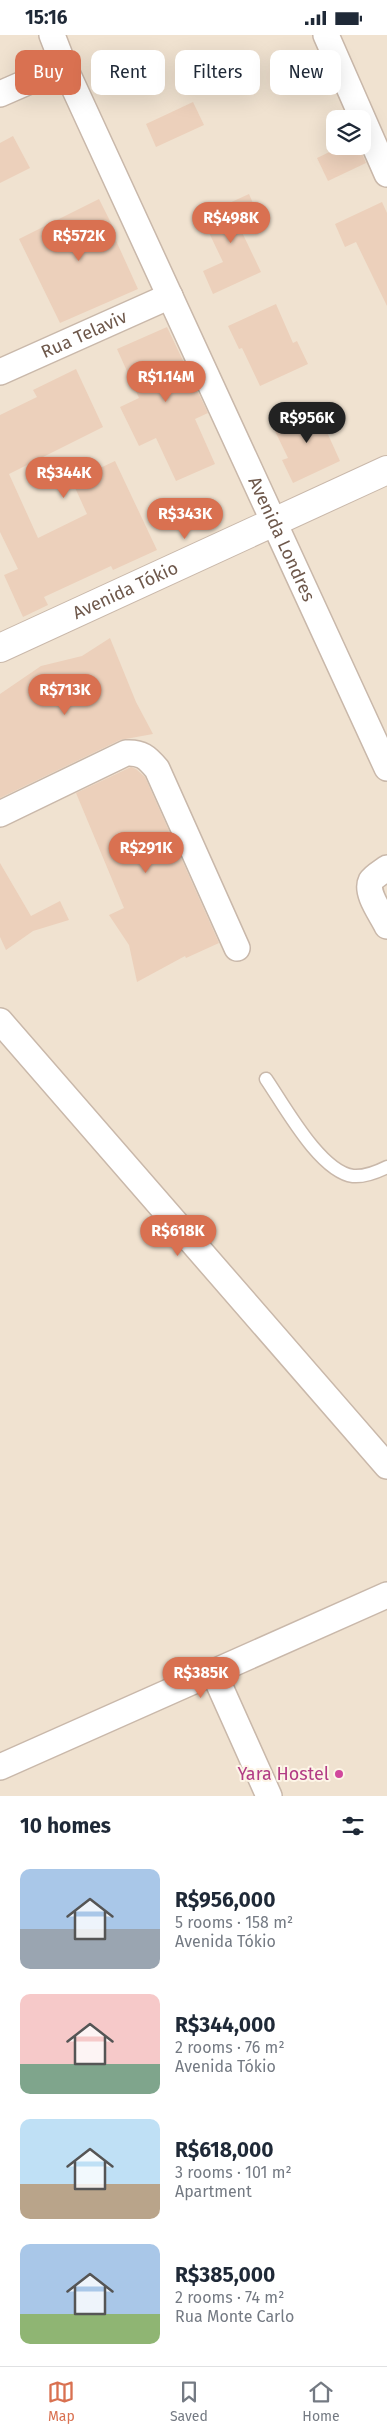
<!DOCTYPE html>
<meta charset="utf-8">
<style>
:root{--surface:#fff;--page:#f2f2f3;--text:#1f2937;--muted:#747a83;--line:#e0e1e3;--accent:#d97151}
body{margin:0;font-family:"Fira Sans",sans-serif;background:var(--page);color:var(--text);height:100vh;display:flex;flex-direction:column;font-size:19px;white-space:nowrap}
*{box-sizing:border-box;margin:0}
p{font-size:16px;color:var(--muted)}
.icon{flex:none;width:28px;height:28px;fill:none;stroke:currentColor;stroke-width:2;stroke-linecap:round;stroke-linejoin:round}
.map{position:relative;height:1761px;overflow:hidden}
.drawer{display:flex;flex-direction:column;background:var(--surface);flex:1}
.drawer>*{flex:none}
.top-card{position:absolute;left:15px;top:15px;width:358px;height:45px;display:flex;gap:10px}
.controls{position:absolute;left:326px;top:75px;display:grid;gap:10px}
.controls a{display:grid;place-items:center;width:45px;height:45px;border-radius:10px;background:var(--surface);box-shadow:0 5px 20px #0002;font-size:25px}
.price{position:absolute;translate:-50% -42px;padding:0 11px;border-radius:18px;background:var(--accent);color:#fff;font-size:16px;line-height:32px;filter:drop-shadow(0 1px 2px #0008)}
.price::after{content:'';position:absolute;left:50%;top:30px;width:15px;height:11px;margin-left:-8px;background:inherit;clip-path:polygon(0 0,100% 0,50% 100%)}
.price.current{background:#222;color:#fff}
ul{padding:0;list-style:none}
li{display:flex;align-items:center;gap:15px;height:125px;padding:0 20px}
li span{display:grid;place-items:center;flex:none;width:140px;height:100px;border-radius:10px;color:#555}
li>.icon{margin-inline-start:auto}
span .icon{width:60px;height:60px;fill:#fffc;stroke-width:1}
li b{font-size:21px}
h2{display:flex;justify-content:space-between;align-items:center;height:60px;padding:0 20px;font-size:21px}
.pill{padding:0 18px;border-radius:10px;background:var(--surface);box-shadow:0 5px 20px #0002;font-size:18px;line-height:45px}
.pill.current{background:var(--accent);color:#fff}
.status{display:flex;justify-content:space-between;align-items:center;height:35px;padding:0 25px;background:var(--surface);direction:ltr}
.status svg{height:14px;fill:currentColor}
.tabs{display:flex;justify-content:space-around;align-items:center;height:70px;border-top:1px solid var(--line);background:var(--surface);font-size:14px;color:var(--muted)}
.tabs a{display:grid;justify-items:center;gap:2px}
.tabs .current{color:var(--accent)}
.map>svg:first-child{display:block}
</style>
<div class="status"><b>15:16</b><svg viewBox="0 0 49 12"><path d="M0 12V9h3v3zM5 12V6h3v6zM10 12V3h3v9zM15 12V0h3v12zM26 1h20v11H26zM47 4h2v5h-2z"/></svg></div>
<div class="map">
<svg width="387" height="1761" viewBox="0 0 387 1761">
<rect width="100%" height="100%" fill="#faf0e1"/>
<!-- residential -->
<path fill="#f0e2d0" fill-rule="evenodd" d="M0,0H387V1761H0ZM335,84H362V111H335Z"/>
<!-- building -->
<g fill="#ecd0bb">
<path d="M193,67L204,90L156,112L146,89Z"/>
<path d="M13,101L30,133L0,148V108Z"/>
<path d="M342,111H359L366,128L328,146L317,123Z"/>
<path d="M249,159L259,182L239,191L261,237L213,259L203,236L223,227L201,181Z"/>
<path d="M99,164L116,198L113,199L138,254L60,288L19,204Z"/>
<path d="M382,167L387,178V271L356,207L345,212L335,189Z"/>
<path d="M276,269L293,308L297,306L308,329L260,351L242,313L239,314L228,291Z"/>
<path d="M167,292L208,378L195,384L215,429L176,446L156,403L139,411L120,372L139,363L117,314Z"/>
<path d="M76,334L103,392L9,439L38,503L87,479L72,446L115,426L157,515L113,535L111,531L44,562L48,570L23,582L4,540L18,534L0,497V380L37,362L33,355Z"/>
<path d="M320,370L331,393L326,395L340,426L293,448L282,425L288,423L273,392Z"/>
<path d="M110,603L136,667L153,699L120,705L0,763V659L41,631L82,621Z"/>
<path d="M131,732L136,734L145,742L219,908L186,923L185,921L137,947L129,910L109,880L124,873L76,758Z"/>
<path d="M0,828L31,881L60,866L69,885L33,896L6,915L0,902Z"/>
</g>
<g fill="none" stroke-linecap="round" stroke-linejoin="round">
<defs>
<path id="service" d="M266,1044C284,1070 320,1137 353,1141C365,1142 377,1137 387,1132"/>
<g id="minor">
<path id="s1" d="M52,0L64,31L387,733"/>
<path d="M326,0L387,139"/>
<path d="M0,59L64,31"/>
<path id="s2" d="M0,337L170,261"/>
<path d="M0,779L126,718C141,717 147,722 157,734L237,913"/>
<path d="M387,833C382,837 374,841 371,846C365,858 382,880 387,891"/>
<path d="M0,986L387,1431"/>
<path d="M213,1636L269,1761"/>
<path d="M0,1732L387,1560"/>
</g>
<g id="tertiary">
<path id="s3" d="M0,613L387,435"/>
</g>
</defs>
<!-- service casing -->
<use href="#service" stroke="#c9b8aa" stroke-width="15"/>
<!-- minor casing -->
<use href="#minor" stroke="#c9b8aa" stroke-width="28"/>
<!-- tertiary casing -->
<use href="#tertiary" stroke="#c9b8aa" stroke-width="30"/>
<!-- service -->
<use href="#service" stroke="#fff" stroke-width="12"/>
<!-- minor -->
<use href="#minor" stroke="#fff" stroke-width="25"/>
<!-- tertiary -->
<use href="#tertiary" stroke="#fff" stroke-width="28"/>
</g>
<!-- markers -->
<circle fill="#d1479c" stroke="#fdf5e7" stroke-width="2" cx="339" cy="1739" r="5"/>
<g text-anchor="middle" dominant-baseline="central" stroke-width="4" stroke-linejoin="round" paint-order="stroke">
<!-- street labels -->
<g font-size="18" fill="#6e584b" stroke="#fdf5e7">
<text stroke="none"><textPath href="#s2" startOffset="92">Rua Telaviv</textPath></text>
<text stroke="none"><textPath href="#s1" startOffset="554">Avenida Londres</textPath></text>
<text stroke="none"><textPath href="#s3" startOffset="138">Avenida Tókio</textPath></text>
</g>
<!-- hotel labels -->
<g font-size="18" fill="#b23c85" stroke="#fdf5e7" text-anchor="end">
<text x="329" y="1739">Yara Hostel</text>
</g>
</g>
</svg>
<div class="controls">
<a><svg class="icon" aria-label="layers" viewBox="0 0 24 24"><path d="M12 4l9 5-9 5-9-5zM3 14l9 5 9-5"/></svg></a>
</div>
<b class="price" style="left:231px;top:209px">R$498K</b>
<b class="price" style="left:79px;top:227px">R$572K</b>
<b class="price" style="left:166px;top:368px">R$1.14M</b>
<b class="price current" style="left:307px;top:409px">R$956K</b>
<b class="price" style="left:64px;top:464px">R$344K</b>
<b class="price" style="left:185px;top:505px">R$343K</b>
<b class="price" style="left:65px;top:681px">R$713K</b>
<b class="price" style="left:146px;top:839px">R$291K</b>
<b class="price" style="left:178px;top:1222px">R$618K</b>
<b class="price" style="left:201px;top:1664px">R$385K</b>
<div class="top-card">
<a class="pill current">Buy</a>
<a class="pill">Rent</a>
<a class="pill">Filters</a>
<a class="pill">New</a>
</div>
</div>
<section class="drawer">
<h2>10 homes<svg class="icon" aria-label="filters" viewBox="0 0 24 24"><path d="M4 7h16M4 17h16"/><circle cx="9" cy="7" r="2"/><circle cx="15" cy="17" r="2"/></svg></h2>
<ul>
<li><span style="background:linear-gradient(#a9c7e8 60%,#9aa5b1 0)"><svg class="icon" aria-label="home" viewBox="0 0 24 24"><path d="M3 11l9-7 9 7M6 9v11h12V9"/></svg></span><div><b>R$956,000</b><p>5 rooms · 158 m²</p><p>Avenida Tókio</p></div></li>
<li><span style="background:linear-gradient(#f6c9c9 70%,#7fa58c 0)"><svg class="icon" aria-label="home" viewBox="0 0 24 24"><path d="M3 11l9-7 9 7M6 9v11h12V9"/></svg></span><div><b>R$344,000</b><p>2 rooms · 76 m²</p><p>Avenida Tókio</p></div></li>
<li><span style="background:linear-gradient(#bfe0f5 65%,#b9a48a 0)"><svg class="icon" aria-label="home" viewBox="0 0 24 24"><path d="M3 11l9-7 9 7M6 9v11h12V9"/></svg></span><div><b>R$618,000</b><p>3 rooms · 101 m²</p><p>Apartment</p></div></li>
<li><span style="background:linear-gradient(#a9c7e8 70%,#8fb573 0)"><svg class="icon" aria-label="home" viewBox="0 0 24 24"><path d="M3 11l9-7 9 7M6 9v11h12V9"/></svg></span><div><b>R$385,000</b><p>2 rooms · 74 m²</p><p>Rua Monte Carlo</p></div></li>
</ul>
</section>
<nav class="tabs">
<a class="current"><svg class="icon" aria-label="map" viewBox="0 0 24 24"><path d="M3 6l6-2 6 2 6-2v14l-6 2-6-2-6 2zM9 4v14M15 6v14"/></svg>Map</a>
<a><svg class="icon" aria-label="saved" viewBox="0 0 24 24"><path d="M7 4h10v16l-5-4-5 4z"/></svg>Saved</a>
<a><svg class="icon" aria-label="home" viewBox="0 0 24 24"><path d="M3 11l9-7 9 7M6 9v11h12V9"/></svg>Home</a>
</nav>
